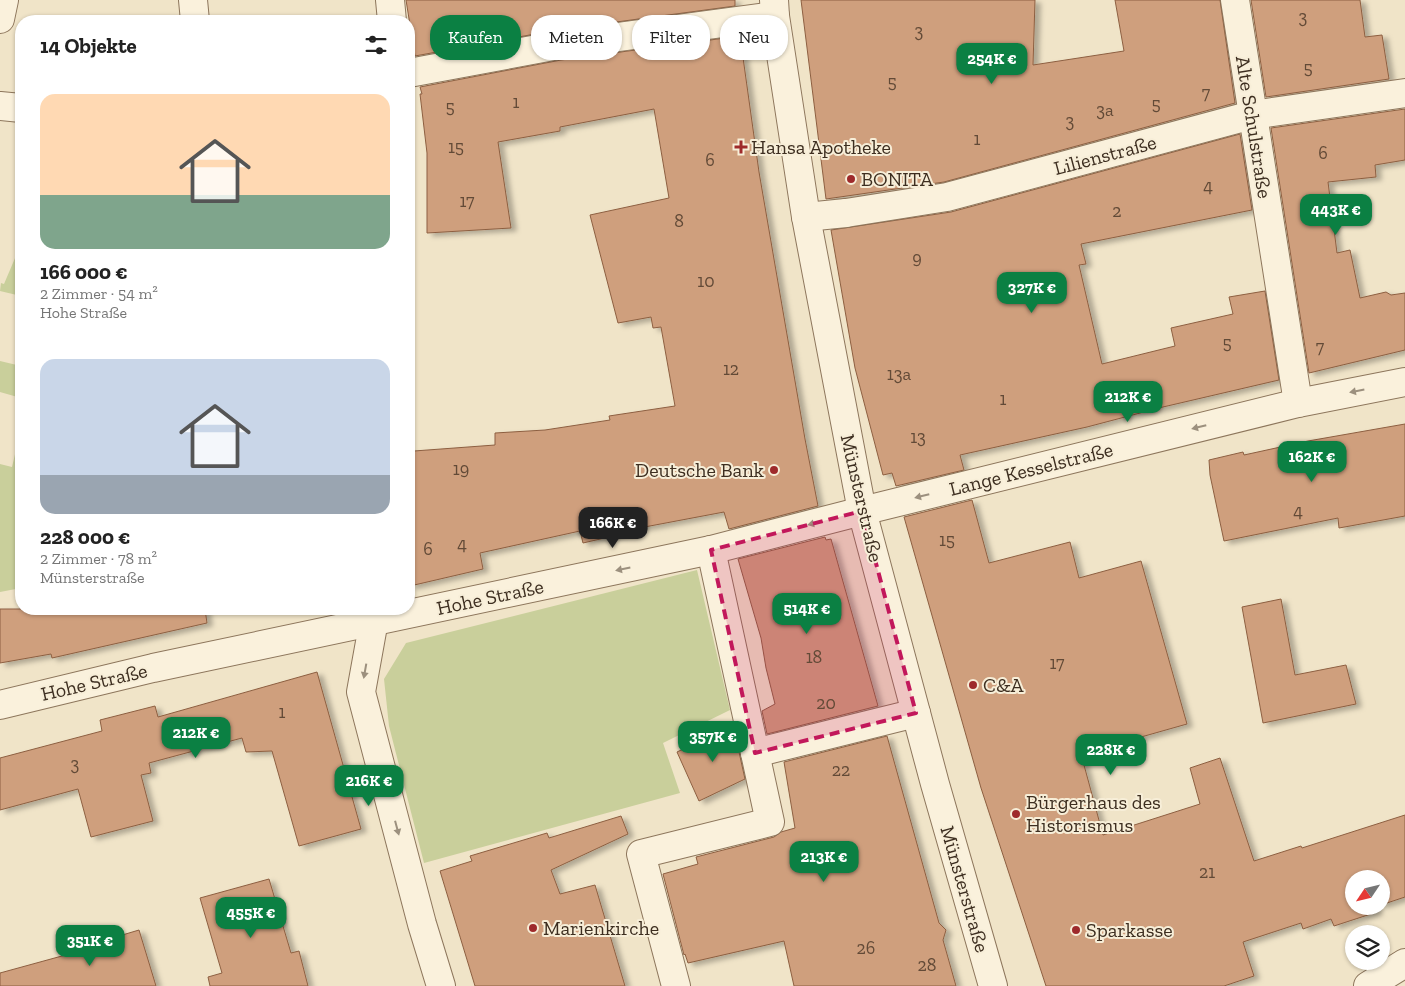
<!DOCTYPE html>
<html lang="de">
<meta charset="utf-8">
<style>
:root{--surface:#fff;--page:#f6f6f6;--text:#222;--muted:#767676;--accent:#0b8043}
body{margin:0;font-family:"Zilla Slab",serif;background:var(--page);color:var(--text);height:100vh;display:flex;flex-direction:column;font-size:19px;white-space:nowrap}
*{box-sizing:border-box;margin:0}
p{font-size:16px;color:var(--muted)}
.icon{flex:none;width:28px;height:28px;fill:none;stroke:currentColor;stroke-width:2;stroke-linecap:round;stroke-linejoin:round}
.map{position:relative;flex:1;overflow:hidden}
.panel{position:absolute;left:15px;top:15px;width:400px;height:600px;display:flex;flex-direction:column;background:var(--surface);border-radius:20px;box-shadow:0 1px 4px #0004}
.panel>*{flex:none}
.hud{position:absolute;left:430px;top:15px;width:475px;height:45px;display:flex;gap:10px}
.needle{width:32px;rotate:235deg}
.fabs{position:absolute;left:1345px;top:870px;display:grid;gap:10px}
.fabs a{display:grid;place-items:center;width:45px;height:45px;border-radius:50%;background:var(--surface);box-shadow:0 1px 4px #0004;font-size:25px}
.price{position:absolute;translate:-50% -42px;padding:0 11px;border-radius:10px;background:var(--accent);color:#fff;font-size:16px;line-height:32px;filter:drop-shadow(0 1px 2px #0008)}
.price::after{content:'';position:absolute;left:50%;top:30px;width:15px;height:11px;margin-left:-8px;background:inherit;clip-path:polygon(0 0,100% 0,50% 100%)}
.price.selected{background:#222;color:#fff}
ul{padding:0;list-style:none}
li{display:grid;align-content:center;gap:10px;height:265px;padding:0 25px}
li span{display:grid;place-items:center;height:155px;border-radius:15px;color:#555}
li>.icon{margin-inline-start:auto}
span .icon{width:90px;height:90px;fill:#fffc;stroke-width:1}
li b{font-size:21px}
h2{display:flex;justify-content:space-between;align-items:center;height:60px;padding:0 25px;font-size:21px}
.chip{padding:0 18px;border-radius:20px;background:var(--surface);box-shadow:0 1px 4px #0004;font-size:18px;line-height:45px}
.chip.selected{background:var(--accent);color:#fff}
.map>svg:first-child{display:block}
</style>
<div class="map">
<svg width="1405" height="986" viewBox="0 0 1405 986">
<defs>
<filter id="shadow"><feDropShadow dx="5.5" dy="3" stdDeviation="2.5" flood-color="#0004"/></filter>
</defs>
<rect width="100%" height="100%" fill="#f0e4c8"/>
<!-- green -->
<g fill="#c9cf9b">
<path d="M21,244V296L0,291L1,283L4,284Z"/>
<path d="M0,361L21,366V398L0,392Z"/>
<path d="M21,429V588L0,592V464L12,467Z"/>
<path d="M697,570L730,710L663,743L680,793L424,863L389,726L384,679L406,643Z"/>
</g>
<!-- building -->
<g fill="#cf9f7d" stroke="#8d5f41" filter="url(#shadow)">
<path d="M406,0H735V6L557,30L415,56Z"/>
<path d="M801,0H1035L1033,65L1124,51L1115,0H1220L1235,103L944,182L826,199Z"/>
<path d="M1251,0H1360L1365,37L1382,35L1389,79L1266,97Z"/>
<path d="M740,36L759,172L805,439L818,506L729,529L724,512L634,529L635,531L583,543L580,531L480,553L483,569L410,586L414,451L495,445V433L545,430L610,420L609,416L675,406L661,327L653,328L651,317L618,323L590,215L669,198L654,109L560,127V131L498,142L511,228L427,233V153L420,94H422L420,87L561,60Z"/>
<path d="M1405,109V160L1375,165L1376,177L1328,182L1337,253L1350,250L1360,298L1386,292L1391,295L1405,293V350L1309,373L1271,128Z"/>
<path d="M1240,134L1252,210L1081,244L1086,264L1079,265L1102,364L1175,346L1171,328L1233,314L1229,297L1265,291L1279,380L1163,407L1087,427L960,455L964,470L896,486L892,473L883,475L855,368L831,230L951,212Z"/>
<path d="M1405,424V516L1339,528L1338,518L1224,541L1210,475L1209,460L1243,452L1244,455L1308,441Z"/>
<path d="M972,500L989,563L1070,542L1079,578L1141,561L1187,724L1081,754L1103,835L1200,804L1190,768L1220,758L1254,861L1301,846L1302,848L1405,815V897L1381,905V879H1354V906H1377L1375,907L1377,912L1334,926L1331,919L1303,929L1301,923L1243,942L1254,976L1224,986H1046L981,788L904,517Z"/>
<path d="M825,537L826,540L831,539L878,706L767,734L762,711L775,704L766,668L761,638L738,559Z"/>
<path d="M1281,599L1295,675L1346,665L1356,704L1263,723L1242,607Z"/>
<path d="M0,609H205L207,623L52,658L51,654L0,663Z"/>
<path d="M317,672L361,829L299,846L272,751L246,752L242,738L149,763L151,773L141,775L153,821L91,837L78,789L0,810V758L102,731L100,720L155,706L158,717Z"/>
<path d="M733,725L745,779L699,801L677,752Z"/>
<path d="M887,736L939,923L946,930L943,940L956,986H794L784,941L688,963L685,954L684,955L663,874L698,864L696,857L774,837L781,832L795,828L784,762Z"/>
<path d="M621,816L628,834L551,870L560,894L595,885L625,986H475L440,871L472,861L470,856L547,833L549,838Z"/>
<path d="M269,879L291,953L299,951L308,986H210L208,977L222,973L200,898Z"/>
<path d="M139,930L156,986H0V973L91,948L89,945Z"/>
</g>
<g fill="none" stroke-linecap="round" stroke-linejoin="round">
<defs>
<g id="pedestrian">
<path d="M774,0L775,16L806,217L862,511L935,784L993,986"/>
<path d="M409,73L559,45L775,16"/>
<path d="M806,217L846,213"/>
<path d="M755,753L916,713"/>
</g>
<g id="minor">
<path d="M193,0L195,21"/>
<path d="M390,0L392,21"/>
<path d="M1235,0L1298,403"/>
<path d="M0,19L4,0"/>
<path d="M0,106L21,108"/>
<path d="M846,213L947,197L1252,115L1405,93"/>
<path d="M376,609L361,692L422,924L441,986"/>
<path d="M0,705L153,668L711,550L862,511L1298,403L1405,382"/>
<path d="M676,986L641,854L770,822L711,550"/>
<path d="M1368,986L1405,963"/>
</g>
</defs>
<!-- pedestrian casing -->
<use href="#pedestrian" stroke="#8d765c" stroke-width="30"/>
<!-- minor casing -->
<use href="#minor" stroke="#8d765c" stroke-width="30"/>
<!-- pedestrian -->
<use href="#pedestrian" stroke="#faf1dc" stroke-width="28"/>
<!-- minor -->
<use href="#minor" stroke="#faf1dc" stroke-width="28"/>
</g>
<!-- one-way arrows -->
<defs><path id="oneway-solid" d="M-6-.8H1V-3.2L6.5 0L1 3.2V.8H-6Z" transform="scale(1.25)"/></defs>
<g fill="#9c907e">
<use href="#oneway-solid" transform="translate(1357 391) rotate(169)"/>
<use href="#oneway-solid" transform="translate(1199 427) rotate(166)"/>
<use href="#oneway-solid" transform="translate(922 496) rotate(166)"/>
<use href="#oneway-solid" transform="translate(815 523) rotate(165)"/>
<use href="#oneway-solid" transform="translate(623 569) rotate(168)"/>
<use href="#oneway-solid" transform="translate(365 671) rotate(100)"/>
<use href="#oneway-solid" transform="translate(397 828) rotate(75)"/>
</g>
<!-- marked area -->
<path fill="#c2185b" fill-opacity="0.2" stroke="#c2185b" stroke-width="4" stroke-dasharray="10 6" stroke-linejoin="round" d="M862,511L916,713L755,753L711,550Z"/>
<!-- markers -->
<g fill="#9e2a2b" stroke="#f7eed8" stroke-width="2">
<path d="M738.5 139.5h5v5h5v5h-5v5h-5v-5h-5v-5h5z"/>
<circle cx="851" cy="179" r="5"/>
<circle cx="774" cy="470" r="5"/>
<circle cx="973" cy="685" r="5"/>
<circle cx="1016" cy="814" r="5"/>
<circle cx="533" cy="928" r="5"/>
<circle cx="1076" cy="930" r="5"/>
</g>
<g text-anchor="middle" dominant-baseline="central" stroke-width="4" stroke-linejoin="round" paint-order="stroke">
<!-- number labels -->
<g font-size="18" fill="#624a37">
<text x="1303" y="17">3</text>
<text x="919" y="31">3</text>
<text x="1308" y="68">5</text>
<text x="892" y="82">5</text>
<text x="1206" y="93">7</text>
<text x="516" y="102">1</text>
<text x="1156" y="104">5</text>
<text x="450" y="107">5</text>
<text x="1105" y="110">3a</text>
<text x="1070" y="121">3</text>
<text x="977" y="139">1</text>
<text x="456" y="147">15</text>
<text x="1323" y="153">6</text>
<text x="710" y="160">6</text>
<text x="1208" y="186">4</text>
<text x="467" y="201">17</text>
<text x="1117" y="211">2</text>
<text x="679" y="221">8</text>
<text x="917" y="258">9</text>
<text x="706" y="281">10</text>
<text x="1227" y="343">5</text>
<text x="1320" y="347">7</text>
<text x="731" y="369">12</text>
<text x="899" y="374">13a</text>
<text x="1003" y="399">1</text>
<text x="918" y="437">13</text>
<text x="461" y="469">19</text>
<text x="1298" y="511">4</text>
<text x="947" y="540">15</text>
<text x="462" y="544">4</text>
<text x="428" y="549">6</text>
<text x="814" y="657">18</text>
<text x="1057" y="663">17</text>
<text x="826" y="703">20</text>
<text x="282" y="712">1</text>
<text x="75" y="764">3</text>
<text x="841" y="770">22</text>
<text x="1207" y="872">21</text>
<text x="866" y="948">26</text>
<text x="927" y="965">28</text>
</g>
<!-- street labels -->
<g font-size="20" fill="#3d2e20" stroke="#f7eed8">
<text transform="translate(1254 127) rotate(81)">Alte Schulstraße</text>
<text transform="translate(1105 155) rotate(-15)">Lilienstraße</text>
<text transform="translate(1031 469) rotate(-14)">Lange Kesselstraße</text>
<text transform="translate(862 498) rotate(77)">Münsterstraße</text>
<text transform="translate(490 597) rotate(-12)">Hohe Straße</text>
<text transform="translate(94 682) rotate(-13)">Hohe Straße</text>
<text transform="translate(965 889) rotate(74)">Münsterstraße</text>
</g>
<!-- poi labels -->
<g font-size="20" fill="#3d2e20" stroke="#f7eed8" text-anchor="start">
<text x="751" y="147">Hansa Apotheke</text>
<text x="861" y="179">BONITA</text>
<text x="764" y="470" text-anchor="end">Deutsche Bank</text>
<text x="983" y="685">C&amp;A</text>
<text x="1026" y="802">Bürgerhaus des<tspan x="1026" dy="23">Historismus</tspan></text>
<text x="543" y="928">Marienkirche</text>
<text x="1086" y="930">Sparkasse</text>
</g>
</g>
</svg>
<div class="fabs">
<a><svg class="needle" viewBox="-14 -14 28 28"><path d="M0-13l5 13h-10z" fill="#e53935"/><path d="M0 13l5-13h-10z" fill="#767676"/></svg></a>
<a><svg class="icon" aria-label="layers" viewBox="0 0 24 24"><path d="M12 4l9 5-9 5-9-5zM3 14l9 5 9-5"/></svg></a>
</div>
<b class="price" style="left:992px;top:85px">254K €</b>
<b class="price" style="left:1336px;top:236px">443K €</b>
<b class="price" style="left:1032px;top:314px">327K €</b>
<b class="price" style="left:1128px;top:423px">212K €</b>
<b class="price" style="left:1312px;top:483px">162K €</b>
<b class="price selected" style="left:613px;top:549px">166K €</b>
<b class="price" style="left:807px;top:635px">514K €</b>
<b class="price" style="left:196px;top:759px">212K €</b>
<b class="price" style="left:713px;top:763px">357K €</b>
<b class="price" style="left:1111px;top:776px">228K €</b>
<b class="price" style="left:369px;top:807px">216K €</b>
<b class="price" style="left:824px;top:883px">213K €</b>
<b class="price" style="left:251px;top:939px">455K €</b>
<b class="price" style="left:90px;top:967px">351K €</b>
<div class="hud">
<a class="chip selected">Kaufen</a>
<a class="chip">Mieten</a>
<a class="chip">Filter</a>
<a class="chip">Neu</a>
</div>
<section class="panel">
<h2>14 Objekte<svg class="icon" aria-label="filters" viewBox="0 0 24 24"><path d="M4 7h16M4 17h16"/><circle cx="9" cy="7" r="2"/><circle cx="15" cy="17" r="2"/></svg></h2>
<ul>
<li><span style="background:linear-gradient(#ffd9b3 65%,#7fa58c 0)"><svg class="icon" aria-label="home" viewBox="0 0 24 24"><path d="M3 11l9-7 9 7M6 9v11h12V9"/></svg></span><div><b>166 000 €</b><p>2 Zimmer · 54 m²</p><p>Hohe Straße</p></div></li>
<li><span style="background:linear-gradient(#c9d6e8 75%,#9aa5b1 0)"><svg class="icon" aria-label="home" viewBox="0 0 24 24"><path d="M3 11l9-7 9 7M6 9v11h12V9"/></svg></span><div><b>228 000 €</b><p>2 Zimmer · 78 m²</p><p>Münsterstraße</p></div></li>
</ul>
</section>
</div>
